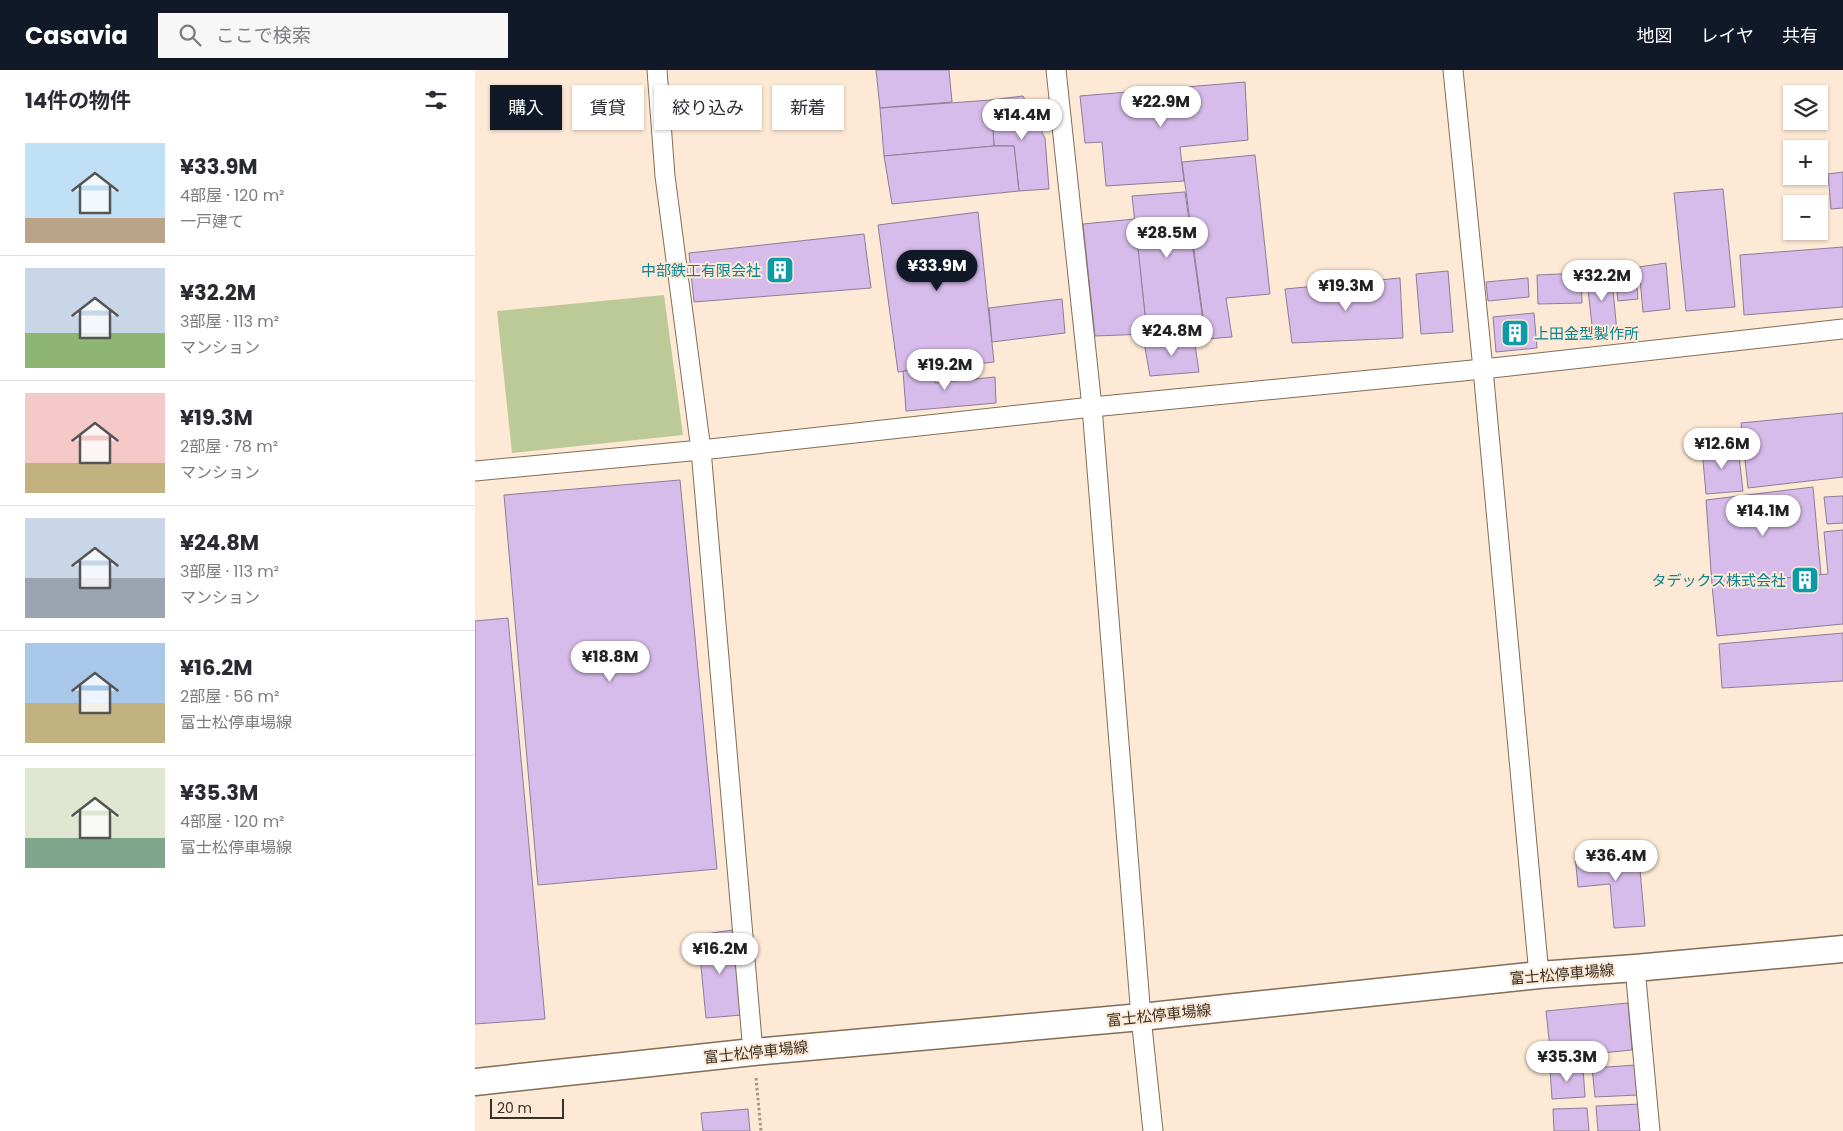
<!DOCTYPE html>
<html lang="ja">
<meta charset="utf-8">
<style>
:root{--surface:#fff;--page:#f7f7f7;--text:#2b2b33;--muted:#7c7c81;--line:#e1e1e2;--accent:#111827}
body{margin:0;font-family:Poppins,"Noto Sans JP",sans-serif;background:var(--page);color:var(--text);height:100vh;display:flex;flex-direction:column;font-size:19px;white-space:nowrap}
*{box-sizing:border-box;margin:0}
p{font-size:16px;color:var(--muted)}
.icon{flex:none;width:28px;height:28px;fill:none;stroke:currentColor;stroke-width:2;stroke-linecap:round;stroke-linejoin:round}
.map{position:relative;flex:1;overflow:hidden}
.details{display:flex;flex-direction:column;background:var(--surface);width:475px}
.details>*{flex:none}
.banner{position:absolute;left:15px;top:15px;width:475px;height:45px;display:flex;gap:10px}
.fabs{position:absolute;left:1308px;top:15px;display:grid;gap:10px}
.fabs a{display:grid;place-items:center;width:45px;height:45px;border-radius:0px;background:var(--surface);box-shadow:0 1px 4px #0004;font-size:25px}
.scale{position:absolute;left:15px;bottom:12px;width:74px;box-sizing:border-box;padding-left:5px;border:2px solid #382f25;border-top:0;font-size:14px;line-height:18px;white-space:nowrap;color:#382f25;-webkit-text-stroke:4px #fde9d5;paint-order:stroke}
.price{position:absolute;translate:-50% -42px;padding:0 11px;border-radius:18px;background:#fff;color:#222;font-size:16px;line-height:32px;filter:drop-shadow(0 1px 2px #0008)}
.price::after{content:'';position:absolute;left:50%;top:30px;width:15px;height:11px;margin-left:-8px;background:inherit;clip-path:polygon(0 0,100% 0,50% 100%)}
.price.selected{background:var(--accent);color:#fff}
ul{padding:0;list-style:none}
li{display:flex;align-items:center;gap:15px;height:125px;padding:0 25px}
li+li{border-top:1px solid var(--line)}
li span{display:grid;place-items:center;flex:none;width:140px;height:100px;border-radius:0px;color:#555}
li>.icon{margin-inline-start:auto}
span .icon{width:60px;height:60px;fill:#fffc;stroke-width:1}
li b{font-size:21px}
h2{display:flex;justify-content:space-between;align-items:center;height:60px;padding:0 25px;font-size:21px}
.tag{padding:0 18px;border-radius:0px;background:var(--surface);box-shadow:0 1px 4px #0004;font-size:18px;line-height:45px}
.tag.selected{background:var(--accent);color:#fff}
header{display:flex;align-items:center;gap:30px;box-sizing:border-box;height:70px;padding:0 25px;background:var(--accent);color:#fff}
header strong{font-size:24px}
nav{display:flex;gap:28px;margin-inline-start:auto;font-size:18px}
.search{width:350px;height:45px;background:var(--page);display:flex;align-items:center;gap:12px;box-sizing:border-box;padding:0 18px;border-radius:0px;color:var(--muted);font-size:19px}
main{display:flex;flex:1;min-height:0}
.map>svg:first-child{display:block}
</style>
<header>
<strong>Casavia</strong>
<div class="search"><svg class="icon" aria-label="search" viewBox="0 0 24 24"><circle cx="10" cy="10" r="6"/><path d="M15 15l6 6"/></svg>ここで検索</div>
<nav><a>地図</a><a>レイヤ</a><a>共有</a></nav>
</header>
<main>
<section class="details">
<h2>14件の物件<svg class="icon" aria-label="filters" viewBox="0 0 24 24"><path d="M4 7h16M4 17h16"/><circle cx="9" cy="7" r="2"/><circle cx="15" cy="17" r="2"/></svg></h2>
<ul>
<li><span style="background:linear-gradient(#bfe0f5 75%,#b9a48a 0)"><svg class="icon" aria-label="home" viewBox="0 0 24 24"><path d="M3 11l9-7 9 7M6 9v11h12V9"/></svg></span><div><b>¥33.9M</b><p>4部屋 · 120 m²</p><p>一戸建て</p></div></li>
<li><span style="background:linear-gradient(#c9d6e8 65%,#8fb573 0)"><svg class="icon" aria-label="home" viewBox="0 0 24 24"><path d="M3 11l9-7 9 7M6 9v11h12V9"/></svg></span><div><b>¥32.2M</b><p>3部屋 · 113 m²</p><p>マンション</p></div></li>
<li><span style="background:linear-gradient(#f6c9c9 70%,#c2b280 0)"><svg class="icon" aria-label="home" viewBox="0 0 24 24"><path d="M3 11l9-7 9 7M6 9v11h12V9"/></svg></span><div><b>¥19.3M</b><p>2部屋 · 78 m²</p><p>マンション</p></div></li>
<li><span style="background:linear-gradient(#c9d6e8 60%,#9aa5b1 0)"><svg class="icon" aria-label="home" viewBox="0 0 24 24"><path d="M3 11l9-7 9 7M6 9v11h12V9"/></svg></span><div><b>¥24.8M</b><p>3部屋 · 113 m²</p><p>マンション</p></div></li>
<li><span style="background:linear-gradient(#a9c7e8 60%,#c2b280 0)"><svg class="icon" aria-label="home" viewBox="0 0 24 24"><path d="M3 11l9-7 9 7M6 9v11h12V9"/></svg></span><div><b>¥16.2M</b><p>2部屋 · 56 m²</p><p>富士松停車場線</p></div></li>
<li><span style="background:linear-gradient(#dfe7d0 70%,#7fa58c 0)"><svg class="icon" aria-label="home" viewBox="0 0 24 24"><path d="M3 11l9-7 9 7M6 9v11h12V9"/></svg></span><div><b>¥35.3M</b><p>4部屋 · 120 m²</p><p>富士松停車場線</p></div></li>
</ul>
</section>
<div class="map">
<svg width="1368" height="1061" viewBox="0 0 1368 1061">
<rect width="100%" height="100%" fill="#fde9d5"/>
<!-- green -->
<path fill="#bcca98" d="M189,225L208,365L37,383L22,241Z"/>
<!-- building -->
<g fill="#d7bbea" stroke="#8d7d97">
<path d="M401,0H474L477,32L405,38Z"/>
<path d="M770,12L773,70L705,77L709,111L631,116L627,72L610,73L605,26Z"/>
<path d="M548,26L570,68L574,119L544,121L539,76H519L516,30Z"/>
<path d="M516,30L519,76L409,86L405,38Z"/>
<path d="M519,76H539L544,121L417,134L409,86Z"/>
<path d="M780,85L795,224L751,228L757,267L731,269L707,92Z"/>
<path d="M1368,102V138L1356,139L1353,104Z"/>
<path d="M1248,119L1260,237L1211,241L1199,123Z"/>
<path d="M710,122L728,251L671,254L657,126Z"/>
<path d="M503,142L519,292L423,302L403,155Z"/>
<path d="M660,149L672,264L620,266L608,154Z"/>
<path d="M389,164L396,218L219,232L214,183Z"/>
<path d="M1368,177V237L1269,245L1265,185Z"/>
<path d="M1191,193L1195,239L1168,242L1164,197Z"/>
<path d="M1160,194L1163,229L1143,231L1139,196Z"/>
<path d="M1136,199L1142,262L1118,264L1111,202Z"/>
<path d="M973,201L978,262L946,264L941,204Z"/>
<path d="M1106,203L1107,233L1063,234L1062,205Z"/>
<path d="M925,208L928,268L817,273L810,219Z"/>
<path d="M1053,208L1054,227L1013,231L1011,212Z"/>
<path d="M587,229L590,263L517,272L514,238Z"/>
<path d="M1059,243L1062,278L1021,282L1018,247Z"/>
<path d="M719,268L724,302L675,306L669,272Z"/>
<path d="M458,298L460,313L520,307L521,333L431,341L428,301Z"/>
<path d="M1368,343V407L1273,418L1266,353Z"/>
<path d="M1263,377L1268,421L1231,424L1227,379Z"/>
<path d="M205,410L242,799L63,815L29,425Z"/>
<path d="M1338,417L1346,505L1237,515L1231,430Z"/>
<path d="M1368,426V453L1352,454L1349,427Z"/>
<path d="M1368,460V554L1242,566L1237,515L1353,504L1349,462Z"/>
<path d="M33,548L70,949L0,954V551Z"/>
<path d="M1368,563V611L1247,618L1244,574Z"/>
<path d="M1163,777L1170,856L1139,858L1135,814L1103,817L1100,785Z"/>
<path d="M257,860L267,945L231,948L223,865Z"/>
<path d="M1153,933L1157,980L1076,988L1071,941Z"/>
<path d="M1161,995L1163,1025L1120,1027L1117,998Z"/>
<path d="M1108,998L1110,1027L1077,1029L1075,999Z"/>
<path d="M1166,1034L1167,1061H1123L1121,1036Z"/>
<path d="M1112,1038L1114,1061H1079L1078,1039Z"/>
<path d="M273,1039L275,1061H228L226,1043Z"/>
</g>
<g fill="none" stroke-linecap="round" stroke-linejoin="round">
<defs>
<g id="street">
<path d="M182,0L190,106L226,380L278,982"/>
<path d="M581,0L617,337L666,947L678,1061"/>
<path d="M978,0L1008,299L1064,905"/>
<path d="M0,401L226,380L617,337L1008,299L1368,259"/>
<path d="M1160,898L1175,1061"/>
</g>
<path id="secondary" d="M0,1012L278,982L666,947L1064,905L1160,898L1368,879"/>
</defs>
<!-- street casing -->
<use href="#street" stroke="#826d56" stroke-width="21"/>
<!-- secondary casing -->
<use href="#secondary" stroke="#826d56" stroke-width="29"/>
<!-- path -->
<path stroke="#a49586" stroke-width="3" stroke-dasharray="2.5 2.5" stroke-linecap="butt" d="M281,1008L286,1061"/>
<!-- street -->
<use href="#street" stroke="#fff" stroke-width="19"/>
<!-- secondary -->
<use href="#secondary" stroke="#fff" stroke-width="26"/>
</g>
<!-- icons -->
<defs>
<symbol id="building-square" viewBox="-11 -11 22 22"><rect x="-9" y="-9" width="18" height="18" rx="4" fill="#0f9aa8" stroke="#fde9d5"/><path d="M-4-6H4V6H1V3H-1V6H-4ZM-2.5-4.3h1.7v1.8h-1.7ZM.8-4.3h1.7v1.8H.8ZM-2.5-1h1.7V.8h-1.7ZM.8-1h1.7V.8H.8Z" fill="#fff"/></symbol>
</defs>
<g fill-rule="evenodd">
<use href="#building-square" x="289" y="184" width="32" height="32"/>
<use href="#building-square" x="1024" y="247" width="32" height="32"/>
<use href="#building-square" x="1314" y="494" width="32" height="32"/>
</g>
<g text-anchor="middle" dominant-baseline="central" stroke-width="4" stroke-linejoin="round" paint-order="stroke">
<!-- culture labels -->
<g font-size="15" fill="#0d838f" stroke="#fde9d5" text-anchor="end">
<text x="286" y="200">中部鉄工有限会社</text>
<text x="1059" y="263" text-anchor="start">上田金型製作所</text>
<text x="1311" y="510">タデックス株式会社</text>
</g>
<!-- street labels -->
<g font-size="15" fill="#382f25" stroke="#fde9d5">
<text transform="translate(1087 904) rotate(-5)">富士松停車場線</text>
<text transform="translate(684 945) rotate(-6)">富士松停車場線</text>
<text transform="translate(281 982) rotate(-6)">富士松停車場線</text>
</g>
</g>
</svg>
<div class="fabs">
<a><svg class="icon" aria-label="layers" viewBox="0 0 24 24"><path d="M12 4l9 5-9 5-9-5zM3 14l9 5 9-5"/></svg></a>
<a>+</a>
<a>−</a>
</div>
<div class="scale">20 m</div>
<b class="price" style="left:686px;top:58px">¥22.9M</b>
<b class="price" style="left:547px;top:71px">¥14.4M</b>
<b class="price" style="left:692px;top:189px">¥28.5M</b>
<b class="price selected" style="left:462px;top:222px">¥33.9M</b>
<b class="price" style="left:1127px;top:232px">¥32.2M</b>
<b class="price" style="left:871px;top:242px">¥19.3M</b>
<b class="price" style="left:697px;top:287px">¥24.8M</b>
<b class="price" style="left:470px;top:321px">¥19.2M</b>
<b class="price" style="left:1247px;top:400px">¥12.6M</b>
<b class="price" style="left:1288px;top:467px">¥14.1M</b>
<b class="price" style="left:135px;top:613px">¥18.8M</b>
<b class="price" style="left:1141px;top:812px">¥36.4M</b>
<b class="price" style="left:245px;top:905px">¥16.2M</b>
<b class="price" style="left:1092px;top:1013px">¥35.3M</b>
<div class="banner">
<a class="tag selected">購入</a>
<a class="tag">賃貸</a>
<a class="tag">絞り込み</a>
<a class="tag">新着</a>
</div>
</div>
</main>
